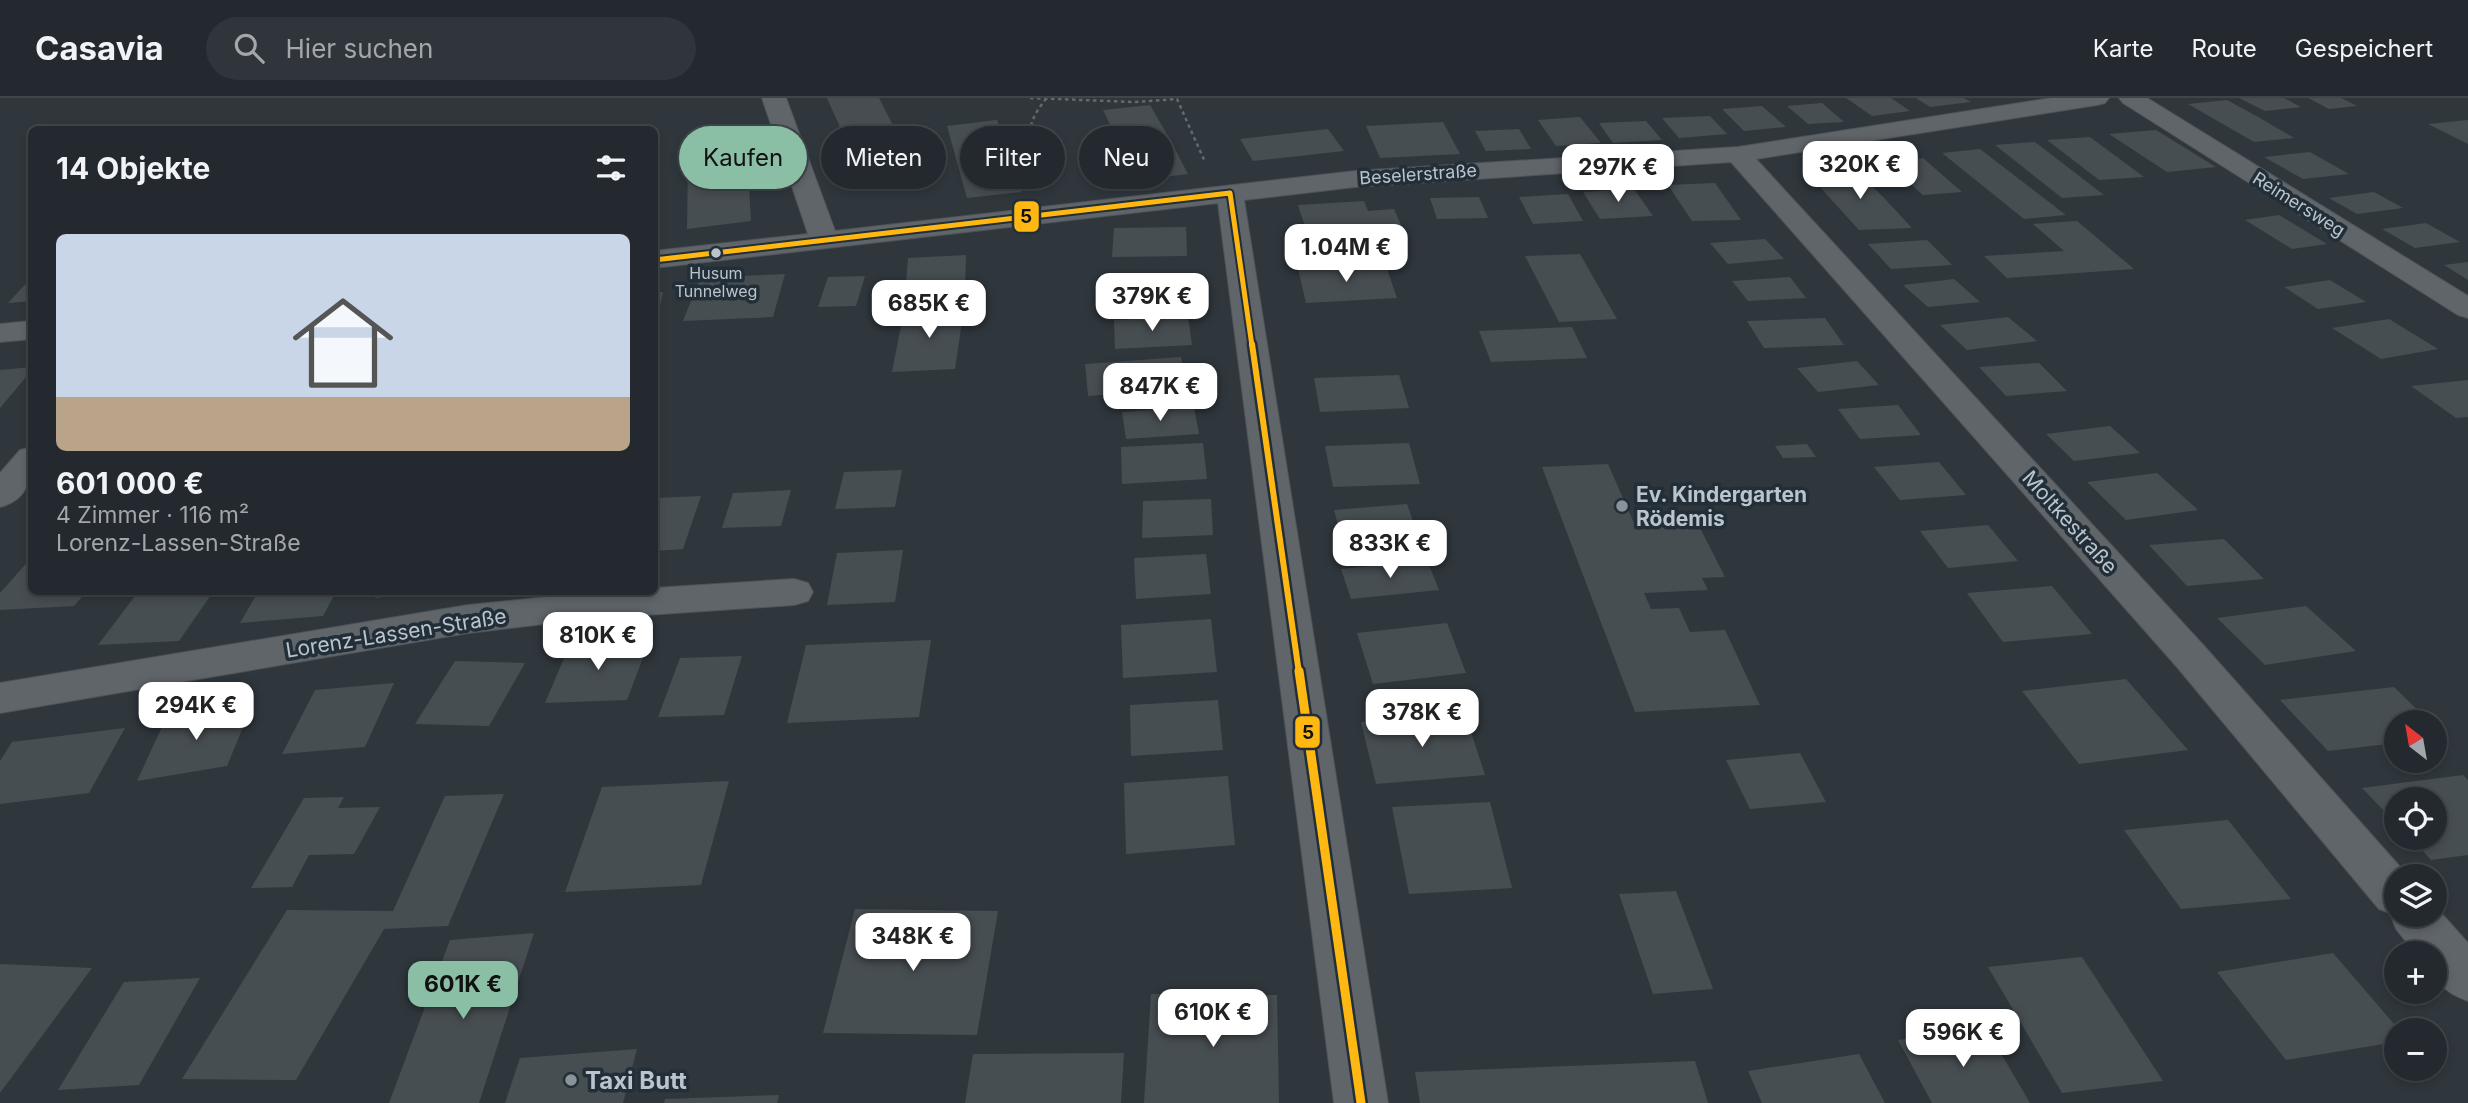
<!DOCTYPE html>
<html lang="de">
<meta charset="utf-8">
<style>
:root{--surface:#23292e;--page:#2f353a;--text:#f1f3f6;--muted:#a3a6aa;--line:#40454a;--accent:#8abfa5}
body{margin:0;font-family:Inter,sans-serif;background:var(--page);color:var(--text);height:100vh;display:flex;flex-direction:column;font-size:26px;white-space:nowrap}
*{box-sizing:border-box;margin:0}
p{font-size:23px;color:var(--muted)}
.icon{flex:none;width:38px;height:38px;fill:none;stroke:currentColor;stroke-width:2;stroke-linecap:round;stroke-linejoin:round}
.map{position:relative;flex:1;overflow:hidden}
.drawer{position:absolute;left:28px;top:28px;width:630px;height:469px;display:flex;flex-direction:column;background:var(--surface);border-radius:10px;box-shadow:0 4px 10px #0003,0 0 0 2px var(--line)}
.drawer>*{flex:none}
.banner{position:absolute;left:679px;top:28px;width:665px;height:63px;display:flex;gap:14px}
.needle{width:46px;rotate:329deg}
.controls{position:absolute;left:2384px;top:612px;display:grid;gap:14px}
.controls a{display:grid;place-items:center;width:63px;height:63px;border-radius:50%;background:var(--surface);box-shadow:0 4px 10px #0003,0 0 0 2px var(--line);font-size:35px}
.price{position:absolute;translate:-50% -60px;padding:0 16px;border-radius:14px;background:#fff;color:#222;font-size:23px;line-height:46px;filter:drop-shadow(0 2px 4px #0008)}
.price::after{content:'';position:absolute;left:50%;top:42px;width:21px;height:16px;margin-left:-10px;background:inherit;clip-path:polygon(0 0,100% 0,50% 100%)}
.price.on{background:var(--accent);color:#111}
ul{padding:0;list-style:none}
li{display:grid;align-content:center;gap:14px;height:371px;padding:0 28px}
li+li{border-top:2px solid var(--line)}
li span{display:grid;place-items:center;height:217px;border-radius:10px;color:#555}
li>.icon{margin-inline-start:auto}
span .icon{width:126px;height:126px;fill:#fffc;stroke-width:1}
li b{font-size:30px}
h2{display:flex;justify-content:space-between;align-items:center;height:84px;padding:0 28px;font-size:30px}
.tag{padding:0 24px;border-radius:32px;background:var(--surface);box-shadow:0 4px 10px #0003,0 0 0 2px var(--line);font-size:24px;line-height:63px}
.tag.on{background:var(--accent);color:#111}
header{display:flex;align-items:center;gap:42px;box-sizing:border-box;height:98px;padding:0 35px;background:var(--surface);border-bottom:2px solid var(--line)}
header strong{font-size:33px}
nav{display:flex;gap:38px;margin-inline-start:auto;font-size:24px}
.search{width:490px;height:63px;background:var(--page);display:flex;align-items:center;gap:18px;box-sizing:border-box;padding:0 24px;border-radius:38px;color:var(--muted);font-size:26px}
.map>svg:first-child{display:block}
</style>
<header>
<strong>Casavia</strong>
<div class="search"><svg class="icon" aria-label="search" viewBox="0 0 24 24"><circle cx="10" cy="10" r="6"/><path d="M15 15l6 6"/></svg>Hier suchen</div>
<nav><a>Karte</a><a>Route</a><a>Gespeichert</a></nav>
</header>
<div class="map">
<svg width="2468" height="1005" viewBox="0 0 2468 1005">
<rect width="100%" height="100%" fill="#2f373d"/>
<!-- building -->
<g fill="#474e52">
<path d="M827,0H879L898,37L847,45Z"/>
<path d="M1846,0H1891L1910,13L1872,18Z"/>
<path d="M1916,0H1964L1971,4L1930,9Z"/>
<path d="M2239,0H2284L2301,9L2265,13Z"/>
<path d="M2308,0H2341L2357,8L2329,11Z"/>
<path d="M2227,2L2260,20L2294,40L2254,44L2188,6Z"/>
<path d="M1822,5L1844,24L1808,26L1787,8Z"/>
<path d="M1150,7L1169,40L1188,76L1137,82L1103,12Z"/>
<path d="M1762,8L1786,29L1744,33L1722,11Z"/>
<path d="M1710,18L1727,36L1679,40L1662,20Z"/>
<path d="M1580,19L1601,45L1556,48L1538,22Z"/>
<path d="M997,22L1021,94L967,100L947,28Z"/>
<path d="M2468,22V46L2428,26Z"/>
<path d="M1646,23L1662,42L1613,45L1599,25Z"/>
<path d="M1443,24L1460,56L1380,60L1366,28Z"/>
<path d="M1328,31L1344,53L1253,63L1240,41Z"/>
<path d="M1519,31L1531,51L1486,53L1475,33Z"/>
<path d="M2156,32L2216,69L2167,74L2109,36Z"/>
<path d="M2090,39L2144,79L2099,82L2047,42Z"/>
<path d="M2035,44L2104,97L2062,100L1995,47Z"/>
<path d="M1980,51L2066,117L2024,121L1942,55Z"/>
<path d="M747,54L751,123L687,131L688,61Z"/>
<path d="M2310,54L2349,76L2303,81L2264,59Z"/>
<path d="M1923,60L1962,94L1923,97L1885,63Z"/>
<path d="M1858,74L1885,101L1912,130L1859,132L1808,76Z"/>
<path d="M1715,85L1741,122L1692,123L1668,87Z"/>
<path d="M1634,91L1653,118L1600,121L1583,94Z"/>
<path d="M2374,94L2403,110L2357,116L2329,100Z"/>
<path d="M1568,96L1583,123L1533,126L1519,99Z"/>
<path d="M1479,99L1488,120L1437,121L1430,100Z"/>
<path d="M1364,103L1368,113L1394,111L1402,129L1307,135L1298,107Z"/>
<path d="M2279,117L2327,146L2292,151L2245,122Z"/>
<path d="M2077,123L2134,171L2007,180L1984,158L2064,153L2033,126Z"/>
<path d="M2426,125L2460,144L2415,150L2382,131Z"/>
<path d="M1186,129L1187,158L1112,159L1114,130Z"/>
<path d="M1765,141L1784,161L1728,166L1710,145Z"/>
<path d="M1927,142L1952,167L1891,171L1868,146Z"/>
<path d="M1580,156L1617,221L1559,224L1525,158Z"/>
<path d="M966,157L965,192L905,196L908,160Z"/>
<path d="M2468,164V182L2444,167Z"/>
<path d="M1386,168L1397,200L1306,205L1298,171Z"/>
<path d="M785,176L773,219L683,223L700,180Z"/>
<path d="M865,178L856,208L818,209L828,179Z"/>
<path d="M1111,178H1184L1182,205H1108Z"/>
<path d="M32,179V203L8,205Z"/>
<path d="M1790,179L1806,200L1748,203L1732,183Z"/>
<path d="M1954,181L1980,204L1928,209L1903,187Z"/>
<path d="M2330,182L2366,204L2318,211L2284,189Z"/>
<path d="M654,194H663L656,226L654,225Z"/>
<path d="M964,210L955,271L892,274L904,212Z"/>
<path d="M1188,218L1192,247L1115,251L1114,222Z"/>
<path d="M2008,219L2037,243L1967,252L1940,227Z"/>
<path d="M1825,220L1844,247L1764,250L1747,223Z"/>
<path d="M2389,221L2438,251L2381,261L2332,230Z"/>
<path d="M1572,229L1587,260L1491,264L1479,233Z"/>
<path d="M1181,259L1187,290L1088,298L1085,266Z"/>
<path d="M1857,263L1879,287L1818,294L1797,270Z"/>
<path d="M2039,265L2067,293L2006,298L1979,269Z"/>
<path d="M32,269V272L0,310V272Z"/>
<path d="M1399,277L1409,310L1320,314L1314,280Z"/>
<path d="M2468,282V319L2456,320L2411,288Z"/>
<path d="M1898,307L1921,337L1860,341L1838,311Z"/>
<path d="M1194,309L1199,336L1126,341L1122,314Z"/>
<path d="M2110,328L2140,355L2074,363L2046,336Z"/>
<path d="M1203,345L1207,381L1122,386L1121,349Z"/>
<path d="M1409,345L1420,386L1333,389L1325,348Z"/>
<path d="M1807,346L1816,359L1783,360L1775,348Z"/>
<path d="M1939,364L1966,397L1900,402L1874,369Z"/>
<path d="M1608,366L1634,425L1696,422L1725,479L1702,480L1708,492L1644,495L1651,511L1679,510L1690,534L1725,532L1760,607L1635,614L1542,369Z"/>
<path d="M902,372L895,409L835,411L844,374Z"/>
<path d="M2157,375L2198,412L2126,422L2087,384Z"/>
<path d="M791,392L781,428L722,430L733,395Z"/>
<path d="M701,398L683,451L654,453V400Z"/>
<path d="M1211,401L1213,437L1142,440L1143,403Z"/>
<path d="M1407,406L1421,446L1345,452L1334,412Z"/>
<path d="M1988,427L2018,463L1948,470L1920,433Z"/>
<path d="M2224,441L2264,481L2187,488L2149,447Z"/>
<path d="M903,452L895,504L827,507L837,455Z"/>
<path d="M1206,456L1211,496L1136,501L1134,460Z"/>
<path d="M32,459V494H86L74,508L0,512V495Z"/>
<path d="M1427,462L1439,492L1351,501L1341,471Z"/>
<path d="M2052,488L2092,536L2003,544L1967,495Z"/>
<path d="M138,494H213L179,543L98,547Z"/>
<path d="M258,494H336L323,518L240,525Z"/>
<path d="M377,494H420V495L375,500Z"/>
<path d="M2306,508L2356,553L2265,567L2217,520Z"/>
<path d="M1211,521L1217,574L1123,580L1121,527Z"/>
<path d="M1447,525L1466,575L1373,586L1357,535Z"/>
<path d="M931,542L919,619L787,625L806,547Z"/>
<path d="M649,544L627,602L545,605L570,546Z"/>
<path d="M742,558L724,617L658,619L680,560Z"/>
<path d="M455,563L525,565L489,628L415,626Z"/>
<path d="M2126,581L2188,652L2079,666L2022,593Z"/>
<path d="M394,585L365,649L282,656L315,592Z"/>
<path d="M2394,589L2431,625H2396V645L2328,653L2280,602Z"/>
<path d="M1218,602L1223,652L1131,658L1130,607Z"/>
<path d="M253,605L227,668L137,683L167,618Z"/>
<path d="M1465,616L1485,677L1376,686L1361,624Z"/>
<path d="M125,630L89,695L0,706V663L12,644Z"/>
<path d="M1800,655L1826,704L1750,711L1726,662Z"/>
<path d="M2463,677L2468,682V757L2431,762L2411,740H2434V702H2396V725L2362,690Z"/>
<path d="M1228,678L1235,747L1126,756L1124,685Z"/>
<path d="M729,683L701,787L565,794L602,689Z"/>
<path d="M504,696L448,828L384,831L296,982L182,981L287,812L393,813L445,698Z"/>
<path d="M344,699L338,710L380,709L354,756L309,757L292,789L251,790L304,700Z"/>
<path d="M1490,704L1512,790L1409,796L1392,709Z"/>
<path d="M2228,722L2291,801L2181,811L2124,732Z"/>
<path d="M1676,793L1713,891L1653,896L1619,796Z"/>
<path d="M855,811L998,813L977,937L823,935Z"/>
<path d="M534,835L479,1005H389L450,842Z"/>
<path d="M2333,855L2400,933H2396V944L2286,962L2217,874Z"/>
<path d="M2082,859L2163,983L2062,995L1988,869Z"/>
<path d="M0,866L92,870L0,995Z"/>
<path d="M200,880L139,987L58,992L124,884Z"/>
<path d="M1151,896L1277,897L1279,1005H1144Z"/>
<path d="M1986,930L2030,1005H1932L1898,942Z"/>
<path d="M637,951L623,1005H505L520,960Z"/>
<path d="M1124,955L1121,1005H965L973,956Z"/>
<path d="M1859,956L1885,1005H1762L1748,973Z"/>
<path d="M1695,963L1708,1005H1420L1415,974Z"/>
<path d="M779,997L777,1005H664L665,1001Z"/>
</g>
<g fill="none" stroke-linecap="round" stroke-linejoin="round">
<defs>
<g id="minor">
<path d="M762,0H786L835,133L1355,73L1738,49L2052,0H2109L2105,5L2097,7L1756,61L2205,549L2409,779H2396V817H2434V807L2468,845V903C2441,893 2434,884 2434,856H2416L2396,831L2390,815L2379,811L2177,569L1731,64L1355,89L1244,102L1388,1005H1334L1218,105L654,170V153L808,136Z"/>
<path d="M2119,0H2147L2468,198V220L2458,217L2123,5Z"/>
<path d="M32,223V241L0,244V226Z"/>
<path d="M32,349C32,376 31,401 0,409V375L20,352Z"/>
<path d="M794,481L808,485L813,494L808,503L794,507L587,521L468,535L0,615V585L468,507L587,495L654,494V490Z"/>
</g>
</defs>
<!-- minor casing -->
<use href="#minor" stroke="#4d5358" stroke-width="2"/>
<!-- path -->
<g stroke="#63696e" stroke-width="2.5" stroke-dasharray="3.5 3.5" stroke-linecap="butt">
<path d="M1030,0L1134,4L1177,1L1205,64"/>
<path d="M1045,81C1031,47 1020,32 1046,1"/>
</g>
<!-- minor -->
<use href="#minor" fill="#60656a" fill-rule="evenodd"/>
<defs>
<path id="bus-1-far2" d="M654,162L1230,95L1252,248"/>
<path id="bus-1-far1" d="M1252,246L1299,575"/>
<path id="bus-1" d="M1299,573L1361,1005"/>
</defs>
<!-- bus-1-far2 casing -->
<use href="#bus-1-far2" stroke="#222e38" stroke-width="9"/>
<!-- bus-1-far1 casing -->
<use href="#bus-1-far1" stroke="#222e38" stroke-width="11"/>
<!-- bus-1 casing -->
<use href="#bus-1" stroke="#222e38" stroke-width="14"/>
<!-- bus-1-far2 -->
<use href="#bus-1-far2" stroke="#feb811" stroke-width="5"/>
<!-- bus-1-far1 -->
<use href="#bus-1-far1" stroke="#feb811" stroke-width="6"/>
<!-- bus-1 -->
<use href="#bus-1" stroke="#feb811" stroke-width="9"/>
</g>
<!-- markers -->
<circle fill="#bbc4cc" stroke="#222e38" stroke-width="2.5" cx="716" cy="155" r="6"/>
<g fill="#8a939a" stroke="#222e38" stroke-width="2.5">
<circle cx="1622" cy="408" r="7"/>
<circle cx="571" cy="982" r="7"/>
</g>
<g text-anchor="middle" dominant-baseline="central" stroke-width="7" stroke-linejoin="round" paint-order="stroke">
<!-- far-bus labels -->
<g font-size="16" fill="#bbc4cc" stroke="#222e38">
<text x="716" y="175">Husum<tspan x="716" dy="18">Tunnelweg</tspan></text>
</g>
<!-- far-street labels -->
<g font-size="18" fill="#bbc4cc" stroke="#222e38">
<text transform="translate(1418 76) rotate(-4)">Beselerstraße</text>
<text transform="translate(2299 106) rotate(32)">Reimersweg</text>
</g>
<!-- poi labels -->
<g font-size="21" font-weight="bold" fill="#bbc4cc" stroke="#222e38" text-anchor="start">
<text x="1636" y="396">Ev. Kindergarten<tspan x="1636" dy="24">Rödemis</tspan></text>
</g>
<!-- street labels -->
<g font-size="21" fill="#bbc4cc" stroke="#222e38">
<text transform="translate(2070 424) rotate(48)">Moltkestraße</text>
<text transform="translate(396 535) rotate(-9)">Lorenz-Lassen-Straße</text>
</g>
<!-- near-poi labels -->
<g font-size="24" font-weight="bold" fill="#bbc4cc" stroke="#222e38" text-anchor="start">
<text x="585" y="982">Taxi Butt</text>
</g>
</g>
<g stroke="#222e38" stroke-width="2.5">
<rect x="1013" y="102" width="27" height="33" rx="7" fill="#feb811"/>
<rect x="1294" y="617" width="27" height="34" rx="7" fill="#feb811"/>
</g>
<g font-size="19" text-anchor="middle" font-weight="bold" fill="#111">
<text x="1026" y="125">5</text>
<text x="1308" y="641">5</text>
</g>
</svg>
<div class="controls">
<a><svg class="needle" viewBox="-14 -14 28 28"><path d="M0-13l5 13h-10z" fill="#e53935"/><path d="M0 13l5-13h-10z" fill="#a3a6aa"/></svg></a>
<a><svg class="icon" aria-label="locate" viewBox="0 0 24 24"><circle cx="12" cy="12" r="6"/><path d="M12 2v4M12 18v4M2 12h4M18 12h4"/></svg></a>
<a><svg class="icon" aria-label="layers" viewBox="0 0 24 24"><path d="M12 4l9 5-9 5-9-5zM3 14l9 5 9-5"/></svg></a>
<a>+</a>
<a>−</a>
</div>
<b class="price" style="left:1860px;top:103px">320K €</b>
<b class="price" style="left:1618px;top:106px">297K €</b>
<b class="price" style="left:1346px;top:186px">1.04M €</b>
<b class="price" style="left:1152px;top:235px">379K €</b>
<b class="price" style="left:929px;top:242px">685K €</b>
<b class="price" style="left:1160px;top:325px">847K €</b>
<b class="price" style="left:1390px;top:482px">833K €</b>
<b class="price" style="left:598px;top:574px">810K €</b>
<b class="price" style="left:196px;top:644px">294K €</b>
<b class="price" style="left:1422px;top:651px">378K €</b>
<b class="price" style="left:913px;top:875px">348K €</b>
<b class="price on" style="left:463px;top:923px">601K €</b>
<b class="price" style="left:1213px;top:951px">610K €</b>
<b class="price" style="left:1963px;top:971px">596K €</b>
<div class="banner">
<a class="tag on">Kaufen</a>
<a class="tag">Mieten</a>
<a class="tag">Filter</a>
<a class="tag">Neu</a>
</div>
<section class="drawer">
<h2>14 Objekte<svg class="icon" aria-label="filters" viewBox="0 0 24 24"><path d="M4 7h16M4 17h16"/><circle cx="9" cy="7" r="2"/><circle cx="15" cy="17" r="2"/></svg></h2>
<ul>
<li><span style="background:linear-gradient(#c9d6e8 75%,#b9a48a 0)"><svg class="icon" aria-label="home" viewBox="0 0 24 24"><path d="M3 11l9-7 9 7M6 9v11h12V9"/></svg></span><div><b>601 000 €</b><p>4 Zimmer · 116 m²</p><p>Lorenz-Lassen-Straße</p></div></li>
</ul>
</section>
</div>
